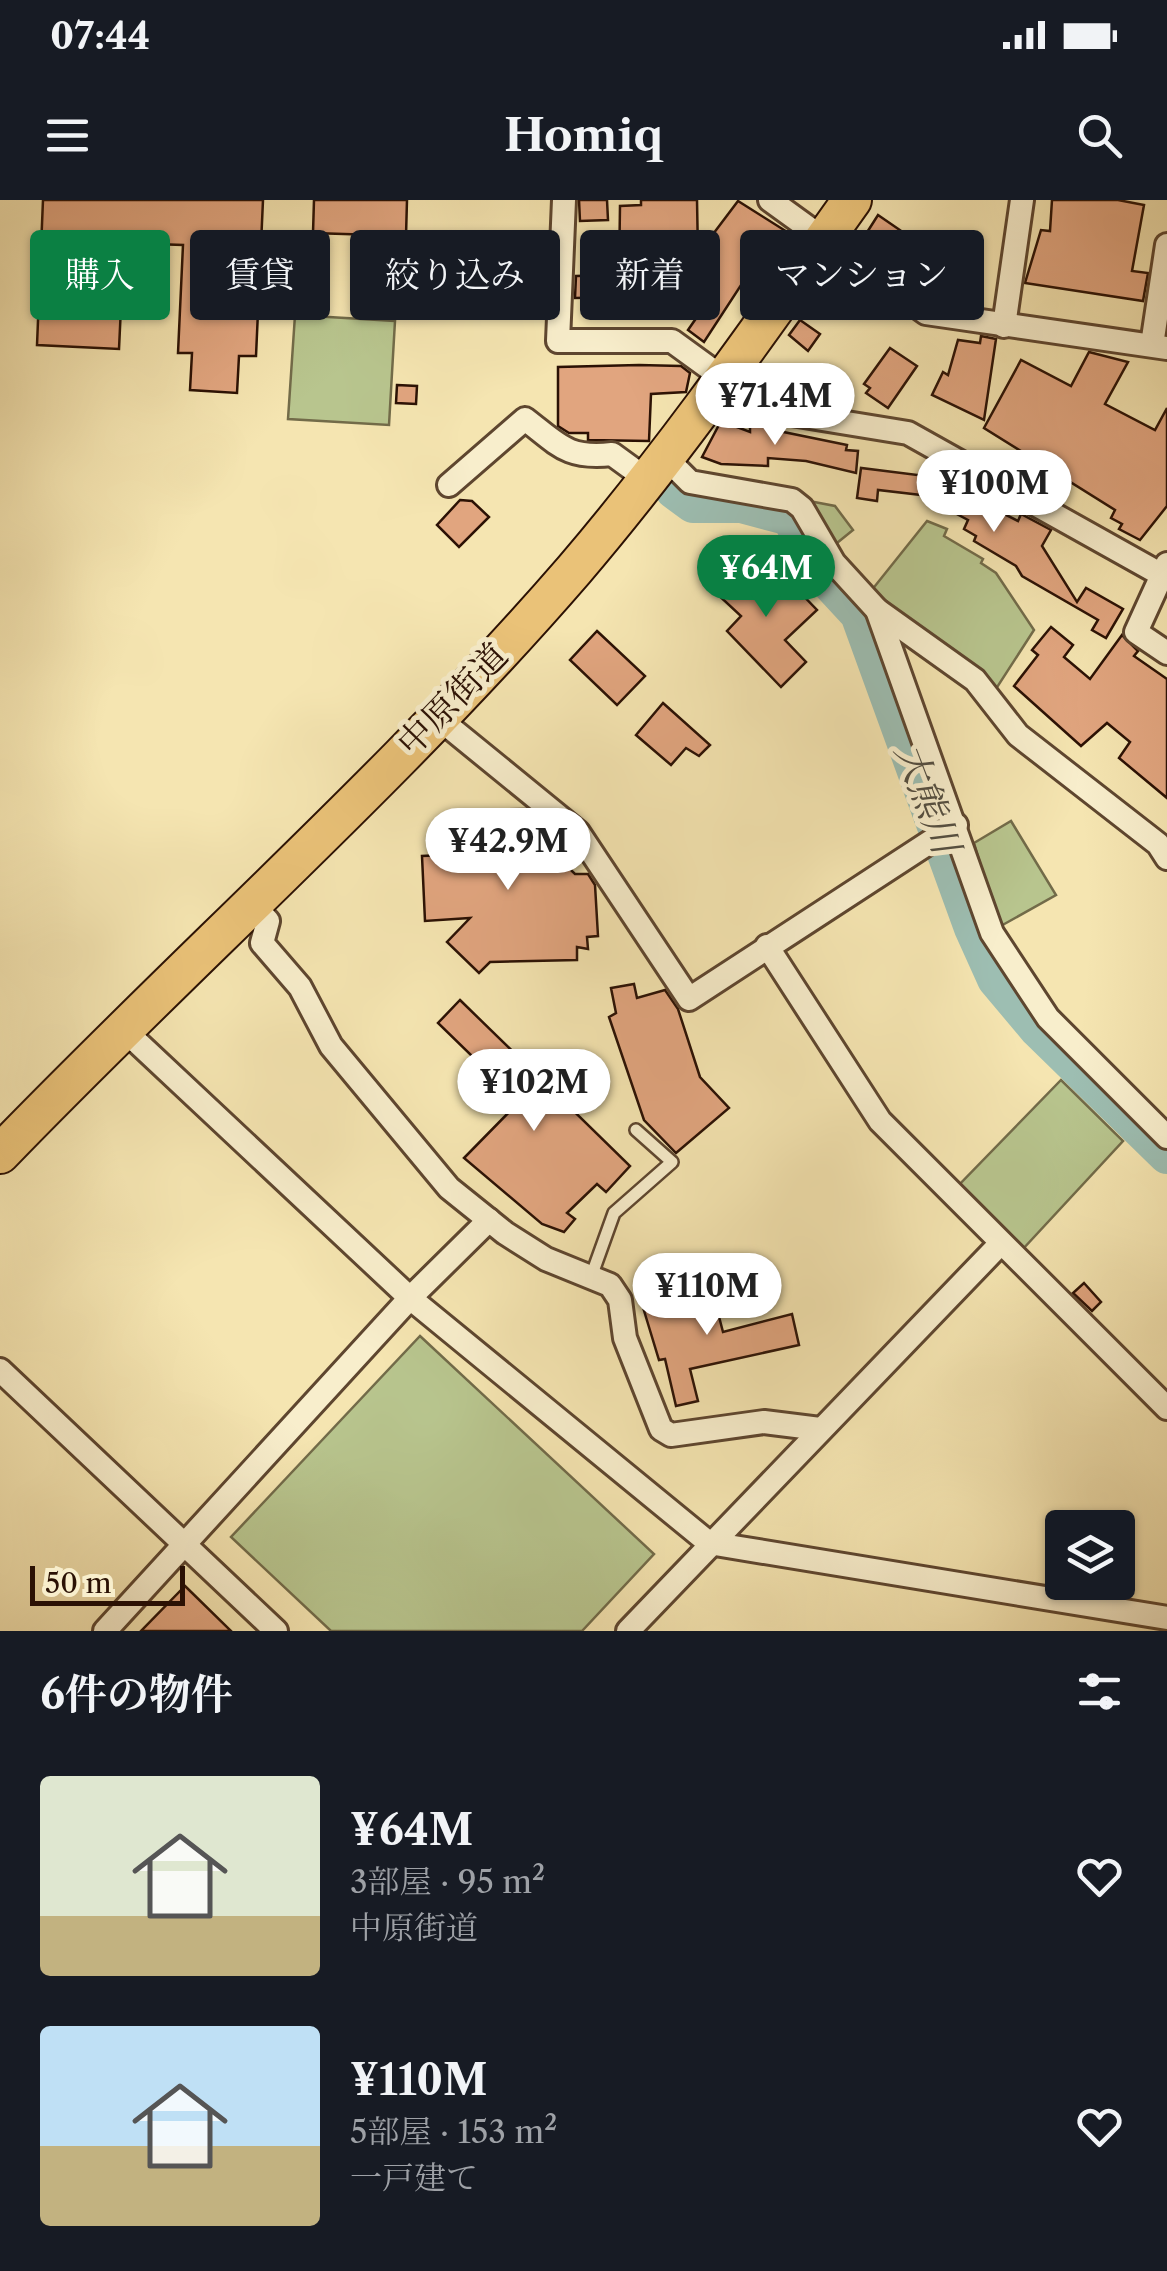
<!DOCTYPE html>
<html lang="ja">
<meta charset="utf-8">
<style>
:root{--surface:#171b24;--page:#20242c;--text:#f1f3f6;--muted:#9ea1a6;--accent:#0b8043}
body{margin:0;font-family:"Libre Caslon Text","Noto Serif JP",serif;background:var(--page);color:var(--text);height:100vh;display:flex;flex-direction:column;font-size:38px;white-space:nowrap}
*{box-sizing:border-box;margin:0}
p{font-size:32px;color:var(--muted)}
.icon{flex:none;width:55px;height:55px;fill:none;stroke:currentColor;stroke-width:2;stroke-linecap:round;stroke-linejoin:round}
.map{position:relative;height:1431px;overflow:hidden}
.panel{display:flex;flex-direction:column;background:var(--surface);flex:1}
.panel>*{flex:none}
.banner{position:absolute;left:30px;top:30px;width:1108px;height:90px;display:flex;gap:20px}
.controls{position:absolute;left:1045px;top:1310px;display:grid;gap:20px}
.controls a{display:grid;place-items:center;width:90px;height:90px;border-radius:10px;background:var(--surface);box-shadow:0 2px 8px #0004;font-size:50px}
.scale{position:absolute;left:30px;bottom:25px;width:155px;box-sizing:border-box;padding-left:10px;border:5px solid #2b1104;border-top:0;font-size:28px;line-height:35px;white-space:nowrap;color:#2b1104;-webkit-text-stroke:8px #f8eecc;paint-order:stroke}
.price{position:absolute;translate:-50% -85px;padding:0 22px;border-radius:35px;background:#fff;color:#222;font-size:32px;line-height:65px;filter:drop-shadow(0 2px 5px #0008)}
.price::after{content:'';position:absolute;left:50%;top:60px;width:30px;height:22px;margin-left:-15px;background:inherit;clip-path:polygon(0 0,100% 0,50% 100%)}
.price.on{background:var(--accent);color:#fff}
ul{padding:0;list-style:none}
li{display:flex;align-items:center;gap:30px;height:250px;padding:0 40px}
li span{display:grid;place-items:center;flex:none;width:280px;height:200px;border-radius:10px;color:#555}
li>.icon{margin-inline-start:auto}
span .icon{width:120px;height:120px;fill:#fffc;stroke-width:1}
li b{font-size:42px}
h2{display:flex;justify-content:space-between;align-items:center;height:120px;padding:0 40px;font-size:42px}
.pill{padding:0 35px;border-radius:10px;background:var(--surface);box-shadow:0 2px 8px #0004;font-size:35px;line-height:90px}
.pill.on{background:var(--accent);color:#fff}
.status{display:flex;justify-content:space-between;align-items:center;height:70px;padding:0 50px;background:var(--surface);direction:ltr}
.status svg{height:28px;fill:currentColor}
header{display:flex;justify-content:space-between;align-items:center;height:130px;padding:0 40px;background:var(--surface);font-size:45px;font-weight:800}
.map>svg:first-child{display:block}
</style>
<div class="status"><b>07:44</b><svg viewBox="0 0 49 12"><path d="M0 12V9h3v3zM5 12V6h3v6zM10 12V3h3v9zM15 12V0h3v12zM26 1h20v11H26zM47 4h2v5h-2z"/></svg></div>
<header><svg class="icon" aria-label="menu" viewBox="0 0 24 24"><path d="M4 6h16M4 12h16M4 18h16"/></svg>Homiq<svg class="icon" aria-label="search" viewBox="0 0 24 24"><circle cx="10" cy="10" r="6"/><path d="M15 15l6 6"/></svg></header>
<div class="map">
<svg width="1167" height="1431" viewBox="0 0 1167 1431">
<rect width="100%" height="100%" fill="#f5e5b1"/>
<filter id="stains"><feTurbulence type="fractalNoise" baseFrequency=".002" numOctaves="4"/><feColorMatrix values="0 0 0 0 .2 0 0 0 0 .09 0 0 0 0 .02 0 0 0 .5 -.17"/></filter>
<radialGradient id="worn" r=".72"><stop offset=".6" stop-color="#630" stop-opacity="0"/><stop offset="1" stop-color="#630" stop-opacity=".3"/></radialGradient>
<!-- green -->
<g fill="#b8c58e" stroke="#726b49" stroke-width="2.5">
<path d="M295,115L395,121L389,225L288,219Z"/>
<path d="M809,301L835,306L853,330L832,347Z"/>
<path d="M927,321L947,329L944,336L983,359L981,363L996,373L1034,430L994,492L871,391Z"/>
<path d="M1011,621L1056,695L999,727L974,643Z"/>
<path d="M1061,880L1123,941L1022,1050L957,987Z"/>
<path d="M420,1136L654,1354L582,1431H331L231,1337Z"/>
</g>
<g fill="none" stroke-linecap="round" stroke-linejoin="round">
<!-- river -->
<path stroke="#9dbeb2" stroke-width="38" d="M674,290L693,304H741L790,317L822,374L859,414L973,728L996,779L1038,829L1167,955"/>
</g>
<!-- building -->
<g fill="#e1a57f" stroke="#2b1104" stroke-width="2.5">
<path d="M43,0H263L256,156H239L237,193L190,190L192,153H178L183,45L124,43L119,149L37,145Z"/>
<path d="M314,0H407L406,36L313,33Z"/>
<path d="M579,0H607L608,20L580,21Z"/>
<path d="M641,0H697L698,54L738,1L792,35L752,89L743,82L704,142L688,130L706,104L675,105V96L575,98L576,76L619,75L620,6L641,5Z"/>
<path d="M1052,0H1118L1144,5L1132,71L1148,73L1143,101L1025,83L1041,30L1050,31Z"/>
<path d="M878,15L910,37L898,55L866,34Z"/>
<path d="M950,63L981,67L978,90L947,86Z"/>
<path d="M800,120L820,134L808,151L789,135Z"/>
<path d="M981,136L996,139L984,220L932,195L943,172L948,175L958,140L980,143Z"/>
<path d="M890,148L917,166L888,208L866,193L870,188L864,184Z"/>
<path d="M1089,152L1128,162L1105,204L1155,230L1167,208V306L1140,340L1119,329L1122,324L1111,318L1115,310L984,228L1021,160L1071,186Z"/>
<path d="M639,165L681,166L690,173L686,192L651,194L649,241L588,240V233H569L558,226V167Z"/>
<path d="M397,185L417,186L416,204L396,203Z"/>
<path d="M721,221L750,232V224H763L769,229L847,245L846,250L858,251L856,273L806,261L768,258V266L721,264L702,257Z"/>
<path d="M930,267L977,291L973,298L1018,321L1021,314L1051,330L1042,346L1077,402L1086,388L1123,409L1106,438L1092,430L1098,420L1022,376L1016,366L974,341L976,336L964,329L968,320L921,295L878,290L877,301L857,298L861,268L925,276Z"/>
<path d="M460,300L472,301L489,317L459,347L437,325Z"/>
<path d="M746,360L775,389L786,378L817,410L785,440L806,462L781,487L727,431L741,416L714,391Z"/>
<path d="M1051,427L1073,445L1064,457L1090,479L1122,435L1138,451L1134,456L1167,479V598L1119,558L1130,542L1107,523L1081,546L1014,486L1038,455L1032,450Z"/>
<path d="M597,431L645,476L617,505L570,460Z"/>
<path d="M663,503L710,545L699,556L686,548L671,565L636,535Z"/>
<path d="M526,609L530,631L575,674H588L595,685L598,736L587,737L588,749L577,747V760L490,762L479,773L447,742L470,718L425,721L422,656L443,655L442,633L464,632L465,610Z"/>
<path d="M634,784L637,798L665,790L678,809L700,877L729,908L676,953L644,920L609,817L616,813L611,788Z"/>
<path d="M460,800L630,966L606,992L597,984L567,1013L575,1019L564,1032L542,1024L464,958L516,905L505,894L508,891L438,823Z"/>
<path d="M1084,1083L1101,1102L1092,1111L1073,1093Z"/>
<path d="M711,1086L723,1132L792,1114L799,1145L690,1169L698,1201L676,1206L665,1159L659,1160L642,1104Z"/>
<path d="M185,1386L231,1431H141Z"/>
</g>
<g fill="none" stroke-linecap="round" stroke-linejoin="round">
<defs>
<path id="service" d="M591,1077L614,1013L672,962L636,930"/>
<g id="minor">
<path d="M564,0L558,141H672L767,210L908,233L1162,375L1167,364"/>
<path d="M770,0L926,113L1167,148"/>
<path d="M1004,126L1022,0"/>
<path d="M1152,145L1167,45"/>
<path d="M663,255L690,282L792,300L802,308L834,363L877,410L975,480L1018,535L1158,644L1167,658"/>
<path d="M449,285L525,219C559,245 567,259 612,254L645,278"/>
<path d="M1162,375L1136,432L1167,453"/>
<path d="M877,410L992,733L1048,818L1167,937"/>
<path d="M437,517L578,632L689,799L956,625"/>
<path d="M252,703L268,721L262,743L300,787L331,846L449,988L505,1033L546,1059L610,1085L620,1100L625,1138L661,1229L671,1235L764,1222L820,1229"/>
<path d="M767,746L880,921L1167,1208"/>
<path d="M122,828L410,1098L709,1343L1167,1418"/>
<path d="M0,1170L276,1431"/>
<path d="M105,1431L410,1098L489,1020"/>
<path d="M628,1431L1001,1043"/>
</g>
<path id="primary" d="M0,954C189,758 396,576 574,370C674,253 763,125 852,0"/>
</defs>
<!-- service casing -->
<use href="#service" stroke="#5e462f" stroke-width="16"/>
<!-- minor casing -->
<use href="#minor" stroke="#5e462f" stroke-width="28"/>
<!-- primary casing -->
<use href="#primary" stroke="#2b1104" stroke-width="42"/>
<!-- service -->
<use href="#service" stroke="#f8eecc" stroke-width="11"/>
<!-- minor -->
<use href="#minor" stroke="#f8eecc" stroke-width="22"/>
<!-- primary -->
<use href="#primary" stroke="#eac278" stroke-width="38"/>
</g>
<g text-anchor="middle" dominant-baseline="central" stroke-width="10" stroke-linejoin="round" paint-order="stroke">
<!-- street labels -->
<g font-size="35" fill="#2b1104" stroke="#f8eecc">
<text transform="translate(452 499) rotate(-46)">中原街道</text>
</g>
<!-- water labels -->
<g font-size="38" font-style="italic" fill="#534e41" stroke="#f8eecc">
<text transform="translate(928 598) rotate(69)">大熊川</text>
</g>
</g>
<rect width="100%" height="100%" filter="url(#stains)"/>
<rect width="100%" height="100%" fill="url(#worn)"/>
</svg>
<div class="controls">
<a><svg class="icon" aria-label="layers" viewBox="0 0 24 24"><path d="M12 4l9 5-9 5-9-5zM3 14l9 5 9-5"/></svg></a>
</div>
<div class="scale">50 m</div>
<b class="price" style="left:775px;top:248px">¥71.4M</b>
<b class="price" style="left:994px;top:335px">¥100M</b>
<b class="price on" style="left:766px;top:420px">¥64M</b>
<b class="price" style="left:508px;top:693px">¥42.9M</b>
<b class="price" style="left:534px;top:934px">¥102M</b>
<b class="price" style="left:707px;top:1138px">¥110M</b>
<div class="banner">
<a class="pill on">購入</a>
<a class="pill">賃貸</a>
<a class="pill">絞り込み</a>
<a class="pill">新着</a>
<a class="pill">マンション</a>
</div>
</div>
<section class="panel">
<h2>6件の物件<svg class="icon" aria-label="filters" viewBox="0 0 24 24"><path d="M4 7h16M4 17h16"/><circle cx="9" cy="7" r="2"/><circle cx="15" cy="17" r="2"/></svg></h2>
<ul>
<li><span style="background:linear-gradient(#dfe7d0 70%,#c2b280 0)"><svg class="icon" aria-label="home" viewBox="0 0 24 24"><path d="M3 11l9-7 9 7M6 9v11h12V9"/></svg></span><div><b>¥64M</b><p>3部屋 · 95 m²</p><p>中原街道</p></div><svg class="icon" aria-label="heart" viewBox="0 0 24 24"><path d="M12 20l-8-8c-3-5 5-10 8-4 3-6 11-1 8 4z"/></svg></li>
<li><span style="background:linear-gradient(#bfe0f5 60%,#c2b280 0)"><svg class="icon" aria-label="home" viewBox="0 0 24 24"><path d="M3 11l9-7 9 7M6 9v11h12V9"/></svg></span><div><b>¥110M</b><p>5部屋 · 153 m²</p><p>一戸建て</p></div><svg class="icon" aria-label="heart" viewBox="0 0 24 24"><path d="M12 20l-8-8c-3-5 5-10 8-4 3-6 11-1 8 4z"/></svg></li>
</ul>
</section>
